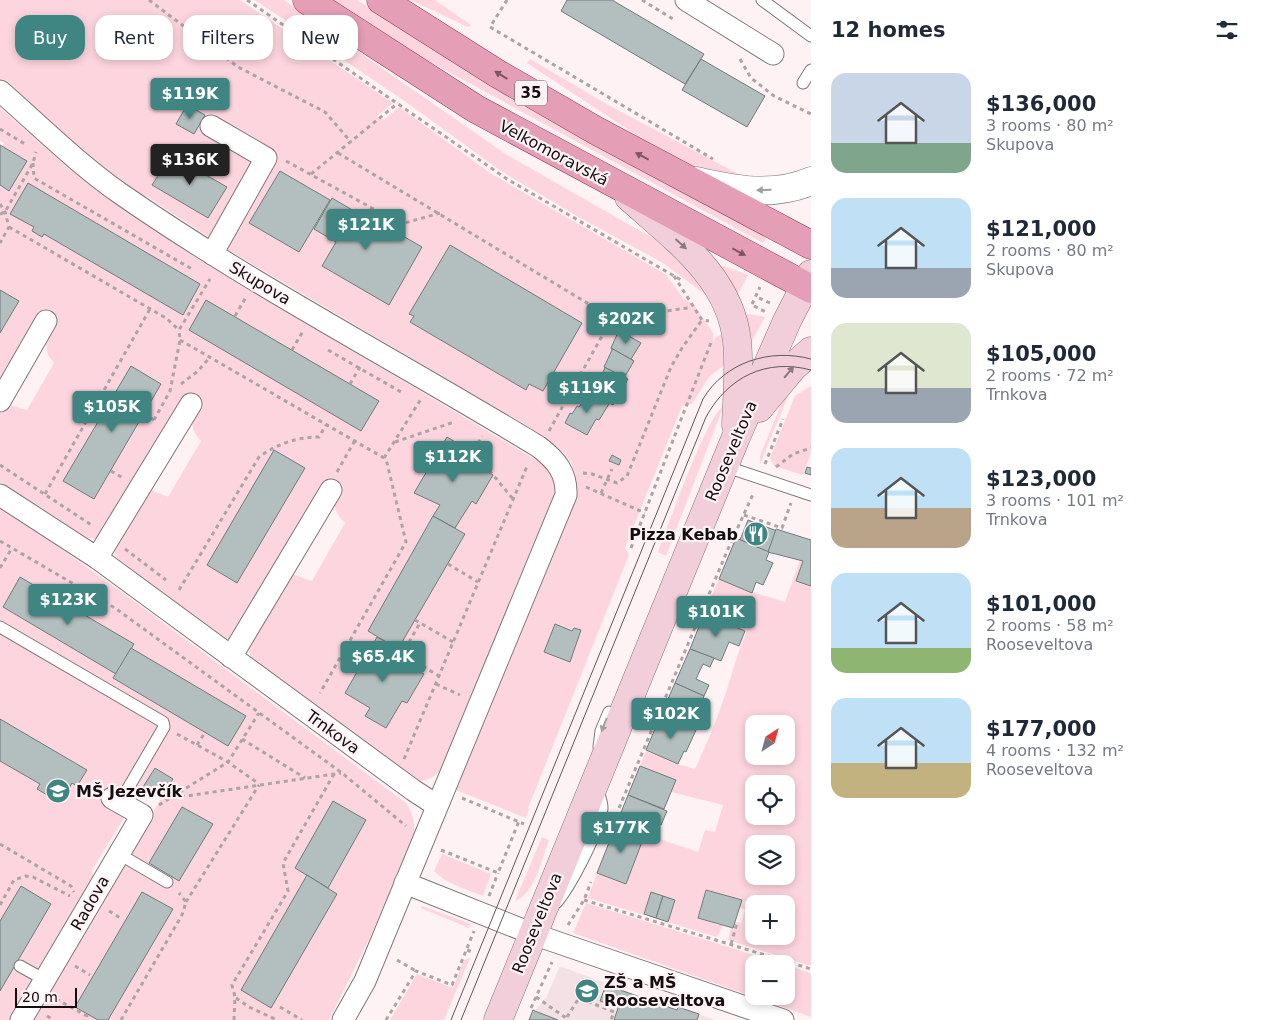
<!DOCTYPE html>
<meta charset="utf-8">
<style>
:root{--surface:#fff;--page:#f2f2f3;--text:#1f2937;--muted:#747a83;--accent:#3f8683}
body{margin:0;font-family:"DejaVu Sans",sans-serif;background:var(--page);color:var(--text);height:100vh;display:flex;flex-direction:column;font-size:19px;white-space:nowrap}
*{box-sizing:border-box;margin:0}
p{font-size:16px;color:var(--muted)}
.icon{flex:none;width:28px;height:28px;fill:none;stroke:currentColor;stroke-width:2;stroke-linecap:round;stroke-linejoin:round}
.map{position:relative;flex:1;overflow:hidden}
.panel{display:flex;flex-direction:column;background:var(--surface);width:450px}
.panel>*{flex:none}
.banner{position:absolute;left:15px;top:15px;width:475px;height:45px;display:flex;gap:10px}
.needle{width:32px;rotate:36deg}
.buttons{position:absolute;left:745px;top:715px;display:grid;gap:10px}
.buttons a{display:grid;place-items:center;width:50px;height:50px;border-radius:10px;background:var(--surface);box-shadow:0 2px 8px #0003;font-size:25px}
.scale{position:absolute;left:15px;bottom:12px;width:62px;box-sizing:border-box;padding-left:5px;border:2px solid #130f10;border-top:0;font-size:14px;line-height:18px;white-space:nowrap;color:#130f10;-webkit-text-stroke:4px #fef2f4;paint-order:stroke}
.price{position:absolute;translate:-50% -42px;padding:0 11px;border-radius:5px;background:var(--accent);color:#fff;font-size:16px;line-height:32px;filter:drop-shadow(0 1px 2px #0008)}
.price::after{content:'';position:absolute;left:50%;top:30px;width:15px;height:11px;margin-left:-8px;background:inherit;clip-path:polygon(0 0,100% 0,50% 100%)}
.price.active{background:#222;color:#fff}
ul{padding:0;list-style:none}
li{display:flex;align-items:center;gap:15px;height:125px;padding:0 20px}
li span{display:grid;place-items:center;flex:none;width:140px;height:100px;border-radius:15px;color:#555}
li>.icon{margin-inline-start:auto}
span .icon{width:60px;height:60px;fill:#fffc;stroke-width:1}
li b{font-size:21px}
h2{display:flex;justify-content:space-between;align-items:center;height:60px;padding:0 20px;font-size:21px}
.tag{padding:0 18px;border-radius:15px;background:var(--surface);box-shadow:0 2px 8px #0003;font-size:18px;line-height:45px}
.tag.active{background:var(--accent);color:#fff}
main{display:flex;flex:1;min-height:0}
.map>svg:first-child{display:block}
</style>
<main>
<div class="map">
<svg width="811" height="1020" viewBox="0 0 811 1020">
<rect width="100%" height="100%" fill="#fef2f4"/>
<!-- built -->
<path fill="#f4e1e5" d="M560,966L677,1010L678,1007L715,1020H529L533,1010L535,1011L546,998Z"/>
<!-- green -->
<g fill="#fdd5de" fill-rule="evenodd">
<path d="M0,0H240L393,103L377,116L384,120L399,107L490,173L665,274L684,299L694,305L713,333V343L716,337L727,332L729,361L709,377L692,404L682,406L625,548L629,555L528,808L529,809L526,818L456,790L576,497C582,455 553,444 522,423L230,251L146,196L144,198L97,162L0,80Z"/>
<path d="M255,0H284L507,155L665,245L675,252L710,298L663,263L577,216L501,171L406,102Z"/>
<path d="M332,0H357L567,130L767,237L763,243L392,41Z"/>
<path d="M411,0H435L471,25L468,27Z"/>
<path d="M530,59L610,106L742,176L717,177L685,164L656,148L527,63Z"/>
<path d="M0,108L69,168L187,252L546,466L553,476L555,487L553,497L441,770C432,779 424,783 412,779L251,657L248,648L289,573L312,581L345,523C337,515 334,509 334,498L231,639L225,640L211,632L117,558L114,551L146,488L168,497L201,441C194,433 191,427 192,415L100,539L88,538L0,482V409L3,403L27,410L54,363L48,355L45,338L0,386V186L9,191L27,161L2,146L4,143L0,141Z"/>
<path d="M720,266H724L748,275L739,292L733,294Z"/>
<path d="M748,314L765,317L752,341H749L742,317Z"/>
<path d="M797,374L806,375L789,394L760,464V456L787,390Z"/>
<path d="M811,386V453L803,475L774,466L770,458L795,396Z"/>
<path d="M723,407L666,556L658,552C666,531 708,413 723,407Z"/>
<path d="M0,508L19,519L119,590L406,803C413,814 415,821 414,834L372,933L329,1020H28L173,779L155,767L92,870L94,886L13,1020H0Z"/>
<path d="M800,560L803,561L796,581L811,586V966L728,940L731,927L734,928L735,922L741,923L745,910L706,890L698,917L717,925H723L717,937L588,898L597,873L626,884L645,834L698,852L705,830L715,832L723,805L671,792L674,780L640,766L646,751L677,764L695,769C705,747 715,726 722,704C731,680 736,655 747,631L704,613L719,579L751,593L752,592L785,602ZM754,724H786V756H754ZM754,784H786V816H754ZM754,844H786V876H754ZM754,904H786V936H754Z"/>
<path d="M542,837L549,840C542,858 535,894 515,901Z"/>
<path d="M442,854L491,874L483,896C467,889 446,884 434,871Z"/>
<path d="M586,903L783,964H754V996H786V965L811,973V1017L573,933Z"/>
<path d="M422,906L471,924L469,928L421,908Z"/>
<path d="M470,958L444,1020H390L417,974L453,988L464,960Z"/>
</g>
<!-- building -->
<g fill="#b3bfbe" stroke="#707b7a">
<path d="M567,0H612L704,54L685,84L561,11Z"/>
<path d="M701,59L765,96L747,127L682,90Z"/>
<path d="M187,105L205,115L194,134L176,124Z"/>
<path d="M0,145L27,161L9,191L0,185Z"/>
<path d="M171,155L227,187L208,218L152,185Z"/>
<path d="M280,171L330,200L299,252L249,223Z"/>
<path d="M28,183L200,284L183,315L44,234L42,237L32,231L34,227L10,214Z"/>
<path d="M332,198L354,211L356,209L422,247L389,305L322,266L336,242L314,229Z"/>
<path d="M450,245L582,323L543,391L529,384L526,390L410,322L414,316L409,314Z"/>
<path d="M0,290L19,301L0,333Z"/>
<path d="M206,300L379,401L361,431L189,330Z"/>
<path d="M619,330L641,343L631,359L634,361L611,348Z"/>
<path d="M611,348L634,361L624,378L604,367L612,350Z"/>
<path d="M131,366L161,384L94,499L63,481Z"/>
<path d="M604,367L628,379L613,405L590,392H592L605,368Z"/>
<path d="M590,392L609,404L599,420L596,419L587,435L565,423L570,413L572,414L577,406L579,407Z"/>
<path d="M447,437L467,449L461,461L470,466L472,463L493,475L476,504L472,501L455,528L433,516L440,505L414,493Z"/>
<path d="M274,450L305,468L237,583L207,565Z"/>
<path d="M612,455L621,460L619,465L609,461Z"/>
<path d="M807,467L811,468V475L805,473Z"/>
<path d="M433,516L465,534L398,649L368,631Z"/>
<path d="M748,520L777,531L768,552L740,540Z"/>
<path d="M776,529L811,540V586L796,581L803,561L768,552Z"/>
<path d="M736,538L769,552L766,560L773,563L763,585L756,582L752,593L719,579Z"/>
<path d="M20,577L134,644L116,674L3,607Z"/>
<path d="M704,614L745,631L739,646L729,642L721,661L690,649Z"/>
<path d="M555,624L572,631L574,628L581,630L570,662L544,652Z"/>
<path d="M377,637L398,649L392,661L402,666L404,663L424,674L407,703L402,701L386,728L365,716L370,708L345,693Z"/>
<path d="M131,648L246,716L228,746L113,678Z"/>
<path d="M690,649L714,658L710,667L703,664L696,679L709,685L704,696L675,683Z"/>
<path d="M675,683L704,696L691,728L661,715Z"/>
<path d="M661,715L696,730L686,752L684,751L678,764L646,750Z"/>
<path d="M0,719L87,770L77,786L72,783L61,803L37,789L40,784L0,761Z"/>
<path d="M640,766L676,780L664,809L628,795Z"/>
<path d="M155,768L173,779L161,798L143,787Z"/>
<path d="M628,795L667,811L661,825L653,821L648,835L616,825Z"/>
<path d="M333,801L366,820L328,888L295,868Z"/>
<path d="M182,807L213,824L179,881L149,863Z"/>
<path d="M616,825L645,834L626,884L597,873Z"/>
<path d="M307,875L337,894L271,1008L241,990Z"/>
<path d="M21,886L51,904L0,991V921Z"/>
<path d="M706,890L742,900L733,928L698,918Z"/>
<path d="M142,892L173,909L108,1020H98L75,1007Z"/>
<path d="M651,892L663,896L656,918L644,914Z"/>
<path d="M663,896L675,900L668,922L656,918Z"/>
<path d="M606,985L677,1010L678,1007L699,1014L697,1020H614L618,1008L600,1001Z"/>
<path d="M533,1010L535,1011L558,1020H529Z"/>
</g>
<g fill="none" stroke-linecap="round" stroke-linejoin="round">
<defs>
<g id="service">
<path d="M762,0L811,36"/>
<path d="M803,83L811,70"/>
<path d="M724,466L811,495"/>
<path d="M0,627L163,722L164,727L120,802"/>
<path d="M599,747L601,731L609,712"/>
<path d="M119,854L167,882"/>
<path d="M556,903C570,887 601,828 602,808C602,801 599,795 597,789"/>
<path d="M20,966L45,980"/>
</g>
<g id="minor">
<path d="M686,0L773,54"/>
<path d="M0,91C39,125 78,164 121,194C255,287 400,362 539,447C556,460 567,473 566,495L365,981L343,1020"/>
<path d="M211,126L266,158L212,254"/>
<path d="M0,401L46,321"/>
<path d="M0,495L97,558L413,790L436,805"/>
<path d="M97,558L191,404"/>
<path d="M231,657L331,490"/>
<path d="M405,883L533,934L783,1020"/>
<path d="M21,1020L142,815L112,798"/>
</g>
<path id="tertiary" d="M697,181C735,190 774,197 811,181"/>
<g id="secondary">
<path d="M629,197C673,237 730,276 737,341C740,368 737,397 736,425"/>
<path d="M759,408L793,367L811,351"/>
<path d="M498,1020L736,437L787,321L811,274"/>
</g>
<g id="primary">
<path d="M307,0L476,109L811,289"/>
<path d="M381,0L498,74L595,130L811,245"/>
</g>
</defs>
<!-- service casing -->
<use href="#service" stroke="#817779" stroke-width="13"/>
<!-- minor casing -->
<use href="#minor" stroke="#817779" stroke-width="23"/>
<!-- tertiary casing -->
<use href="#tertiary" stroke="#817779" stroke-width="29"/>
<!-- secondary casing -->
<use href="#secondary" stroke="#817779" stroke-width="29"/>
<!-- primary casing -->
<use href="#primary" stroke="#8f425b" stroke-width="29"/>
<!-- path -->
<g stroke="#aea4a6" stroke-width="3" stroke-dasharray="4 4" stroke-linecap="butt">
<path d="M149,0L238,67L325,112L351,142"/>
<path d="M247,0L507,179L681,280"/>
<path d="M507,0L490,27L713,159"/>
<path d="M642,0L673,19"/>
<path d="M613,1L614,0"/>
<path d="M740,59L751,78L774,96L811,114"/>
<path d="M0,129L25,144"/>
<path d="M338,153L612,318L688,308"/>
<path d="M286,161L401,224L440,213"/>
<path d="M33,163L34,178L192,269"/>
<path d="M311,174L398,103"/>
<path d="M0,204L5,212L9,227L0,243"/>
<path d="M0,214L5,212L33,163L36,152"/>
<path d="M9,227L166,318L179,330"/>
<path d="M674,276L702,320L709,321"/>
<path d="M759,298L770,303"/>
<path d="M752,304L760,287"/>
<path d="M754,306L766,312"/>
<path d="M235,316L246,297"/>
<path d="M180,340L384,458L387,463L406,542L320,693"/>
<path d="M292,350L303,331"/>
<path d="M328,350L401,392"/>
<path d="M181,384L198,371L210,357"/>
<path d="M350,384L360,367"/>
<path d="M144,414L154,420"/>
<path d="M154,420L170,391L180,340L179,330L210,279"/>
<path d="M549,431L612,318"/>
<path d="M395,442L454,422"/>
<path d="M384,458L421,399"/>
<path d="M469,458L489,470L513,499"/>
<path d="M466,464L482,436"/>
<path d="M765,464L783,419"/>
<path d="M0,465L93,526"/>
<path d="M776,467L793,454L811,448"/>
<path d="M111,471L123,478"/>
<path d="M337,472L354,442"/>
<path d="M583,473L592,474L617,483L627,476L671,367L682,348L702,320"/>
<path d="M586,487L645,513"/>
<path d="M601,493L612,469"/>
<path d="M45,494L150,309"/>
<path d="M744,515L782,528L791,503"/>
<path d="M0,541L115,608L342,773L406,826"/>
<path d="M631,548L712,340"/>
<path d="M125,549L166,580"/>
<path d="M448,564L478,582"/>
<path d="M0,568L12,548"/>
<path d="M179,590L259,457C277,444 297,437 319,437L326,425"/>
<path d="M415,620L453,642"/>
<path d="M402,654L439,676"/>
<path d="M397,663L420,623"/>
<path d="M436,684L460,695"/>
<path d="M177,734L228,762L259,784"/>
<path d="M242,739L305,778"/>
<path d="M197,745L204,734"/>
<path d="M404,759L528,464"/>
<path d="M173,798L341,773"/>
<path d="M462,798L524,824"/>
<path d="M159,805L228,762L259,713"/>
<path d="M619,808L728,549L754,492"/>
<path d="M0,844L71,886L74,892"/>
<path d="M441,850L498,873L519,821"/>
<path d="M489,896L498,873"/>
<path d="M584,900L811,969"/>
<path d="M186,902L259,785"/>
<path d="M0,905L14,880L26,876L33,877L70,896"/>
<path d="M109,911L122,919"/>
<path d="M568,925L584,900L591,882"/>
<path d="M731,944L737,923"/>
<path d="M467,950L472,952"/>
<path d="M397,960L416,971"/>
<path d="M75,966L90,975"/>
<path d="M536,997L569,1020"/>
<path d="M236,998L249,1007L277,1020"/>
<path d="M56,999L87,1016L84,1020"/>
<path d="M280,1007L302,1020"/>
<path d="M531,1008L552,962"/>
<path d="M47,1016L54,1020"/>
<path d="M567,1017L579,998L614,1012L611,1020"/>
<path d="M121,1020L182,915L186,902L179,893"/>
<path d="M234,1020L235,997L232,985L288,891L283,863L334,774"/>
<path d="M386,1020L416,971L452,985L474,931"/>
</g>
<!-- service -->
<use href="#service" stroke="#fff" stroke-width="11"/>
<!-- minor -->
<use href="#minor" stroke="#fff" stroke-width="21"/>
<!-- tertiary -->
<use href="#tertiary" stroke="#fff" stroke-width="28"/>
<!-- secondary -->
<use href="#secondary" stroke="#f2ceda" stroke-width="28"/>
<!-- primary -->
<use href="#primary" stroke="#e49eb5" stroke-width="28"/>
<!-- tram -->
<g stroke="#615a5b" stroke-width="1">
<path d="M451,1020L703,399C725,362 770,348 811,359"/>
<path d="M461,1020L706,417C728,377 766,358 811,370"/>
</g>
</g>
<!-- one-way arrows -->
<defs><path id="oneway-solid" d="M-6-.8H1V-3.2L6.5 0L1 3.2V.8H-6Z" transform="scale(1.25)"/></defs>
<g fill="#7c5662">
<use href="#oneway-solid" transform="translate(501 75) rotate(-149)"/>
<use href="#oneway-solid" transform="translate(642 156) rotate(-152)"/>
<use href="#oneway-solid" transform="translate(739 252) rotate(28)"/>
</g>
<g fill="#a19f9f">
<use href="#oneway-solid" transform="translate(764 190) rotate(179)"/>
<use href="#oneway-solid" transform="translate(604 725) rotate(111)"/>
</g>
<g fill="#8e787f">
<use href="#oneway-solid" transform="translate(681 244) rotate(42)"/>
<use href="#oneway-solid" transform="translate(789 372) rotate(-50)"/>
</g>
<!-- icons -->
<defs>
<symbol id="restaurant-disc" viewBox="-11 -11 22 22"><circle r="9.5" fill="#3f8683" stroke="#fef2f4"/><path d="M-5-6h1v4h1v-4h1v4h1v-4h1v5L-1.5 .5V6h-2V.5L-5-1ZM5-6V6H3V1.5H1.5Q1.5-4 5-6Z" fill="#fff"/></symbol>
<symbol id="school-disc" viewBox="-11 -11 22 22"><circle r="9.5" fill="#3f8683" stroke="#fef2f4"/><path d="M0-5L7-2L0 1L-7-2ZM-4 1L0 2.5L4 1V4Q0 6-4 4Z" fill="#fff"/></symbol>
</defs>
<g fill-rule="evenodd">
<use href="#restaurant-disc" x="742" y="520" width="28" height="28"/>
<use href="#school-disc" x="44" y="777" width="28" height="28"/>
<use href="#school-disc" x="573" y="977" width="28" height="28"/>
</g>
<g text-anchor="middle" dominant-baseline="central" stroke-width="4.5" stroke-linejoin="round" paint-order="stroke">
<!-- shield labels -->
<rect fill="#fef2f4" stroke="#5a5354" stroke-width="1" x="515" y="80.5" width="32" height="25" rx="4"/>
<g font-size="15" font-weight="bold" fill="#130f10">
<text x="531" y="93">35</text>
</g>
<!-- street labels -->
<g font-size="16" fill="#130f10" stroke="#fef2f4">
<text transform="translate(554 153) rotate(28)">Velkomoravská</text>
<text transform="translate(260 283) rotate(31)">Skupova</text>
<text transform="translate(731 451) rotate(-67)">Rooseveltova</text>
<text transform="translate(333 732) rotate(36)">Trnkova</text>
<text transform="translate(90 903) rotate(-60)">Radova</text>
<text transform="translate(537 923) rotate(-68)">Rooseveltova</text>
</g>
<!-- poi labels -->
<g font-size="16" font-weight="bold" fill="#130f10" stroke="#fef2f4" text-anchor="start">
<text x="738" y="534" text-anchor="end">Pizza Kebab</text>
<text x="76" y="791">MŠ Jezevčík</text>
<text x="604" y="982">ZŠ a MŠ<tspan x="604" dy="18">Rooseveltova</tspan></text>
</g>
</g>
</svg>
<div class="buttons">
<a><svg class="needle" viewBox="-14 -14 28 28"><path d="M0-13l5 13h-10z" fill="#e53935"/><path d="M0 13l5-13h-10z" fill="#747a83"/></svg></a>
<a><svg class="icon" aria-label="locate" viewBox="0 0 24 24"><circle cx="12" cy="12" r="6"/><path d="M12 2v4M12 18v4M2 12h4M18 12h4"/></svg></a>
<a><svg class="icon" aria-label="layers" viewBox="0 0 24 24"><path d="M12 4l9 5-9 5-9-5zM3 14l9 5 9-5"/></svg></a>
<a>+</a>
<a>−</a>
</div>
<div class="scale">20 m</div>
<b class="price" style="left:190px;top:120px">$119K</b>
<b class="price active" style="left:190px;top:186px">$136K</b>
<b class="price" style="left:366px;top:251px">$121K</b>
<b class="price" style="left:626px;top:345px">$202K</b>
<b class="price" style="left:587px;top:414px">$119K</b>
<b class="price" style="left:112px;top:433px">$105K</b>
<b class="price" style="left:453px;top:483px">$112K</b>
<b class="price" style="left:68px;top:626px">$123K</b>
<b class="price" style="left:716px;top:638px">$101K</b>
<b class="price" style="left:383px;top:683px">$65.4K</b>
<b class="price" style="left:671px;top:740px">$102K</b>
<b class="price" style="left:621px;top:854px">$177K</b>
<div class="banner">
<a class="tag active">Buy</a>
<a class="tag">Rent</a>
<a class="tag">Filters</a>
<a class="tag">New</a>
</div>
</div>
<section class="panel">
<h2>12 homes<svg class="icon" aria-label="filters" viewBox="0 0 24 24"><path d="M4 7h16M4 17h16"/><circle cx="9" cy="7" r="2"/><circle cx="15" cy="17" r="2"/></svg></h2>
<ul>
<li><span style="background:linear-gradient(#c9d6e8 70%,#7fa58c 0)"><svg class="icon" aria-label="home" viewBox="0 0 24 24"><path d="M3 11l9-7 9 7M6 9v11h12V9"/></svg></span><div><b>$136,000</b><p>3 rooms · 80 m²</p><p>Skupova</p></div></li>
<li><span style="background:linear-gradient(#bfe0f5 70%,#9aa5b1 0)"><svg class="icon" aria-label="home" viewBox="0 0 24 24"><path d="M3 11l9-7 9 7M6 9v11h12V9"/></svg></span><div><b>$121,000</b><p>2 rooms · 80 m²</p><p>Skupova</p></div></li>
<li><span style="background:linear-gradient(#dfe7d0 65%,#9aa5b1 0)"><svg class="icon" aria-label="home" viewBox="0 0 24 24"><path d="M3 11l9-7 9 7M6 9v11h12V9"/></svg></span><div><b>$105,000</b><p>2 rooms · 72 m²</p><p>Trnkova</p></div></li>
<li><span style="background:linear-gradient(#bfe0f5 60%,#b9a48a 0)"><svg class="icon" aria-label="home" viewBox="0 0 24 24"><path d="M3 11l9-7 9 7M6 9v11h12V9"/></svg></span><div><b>$123,000</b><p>3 rooms · 101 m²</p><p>Trnkova</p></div></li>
<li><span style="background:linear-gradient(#bfe0f5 75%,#8fb573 0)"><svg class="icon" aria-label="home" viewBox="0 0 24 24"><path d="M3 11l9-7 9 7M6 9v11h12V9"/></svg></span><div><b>$101,000</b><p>2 rooms · 58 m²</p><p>Rooseveltova</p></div></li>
<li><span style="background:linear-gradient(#bfe0f5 65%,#c2b280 0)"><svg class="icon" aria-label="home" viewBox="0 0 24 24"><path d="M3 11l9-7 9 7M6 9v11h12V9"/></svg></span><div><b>$177,000</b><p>4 rooms · 132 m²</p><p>Rooseveltova</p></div></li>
</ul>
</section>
</main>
